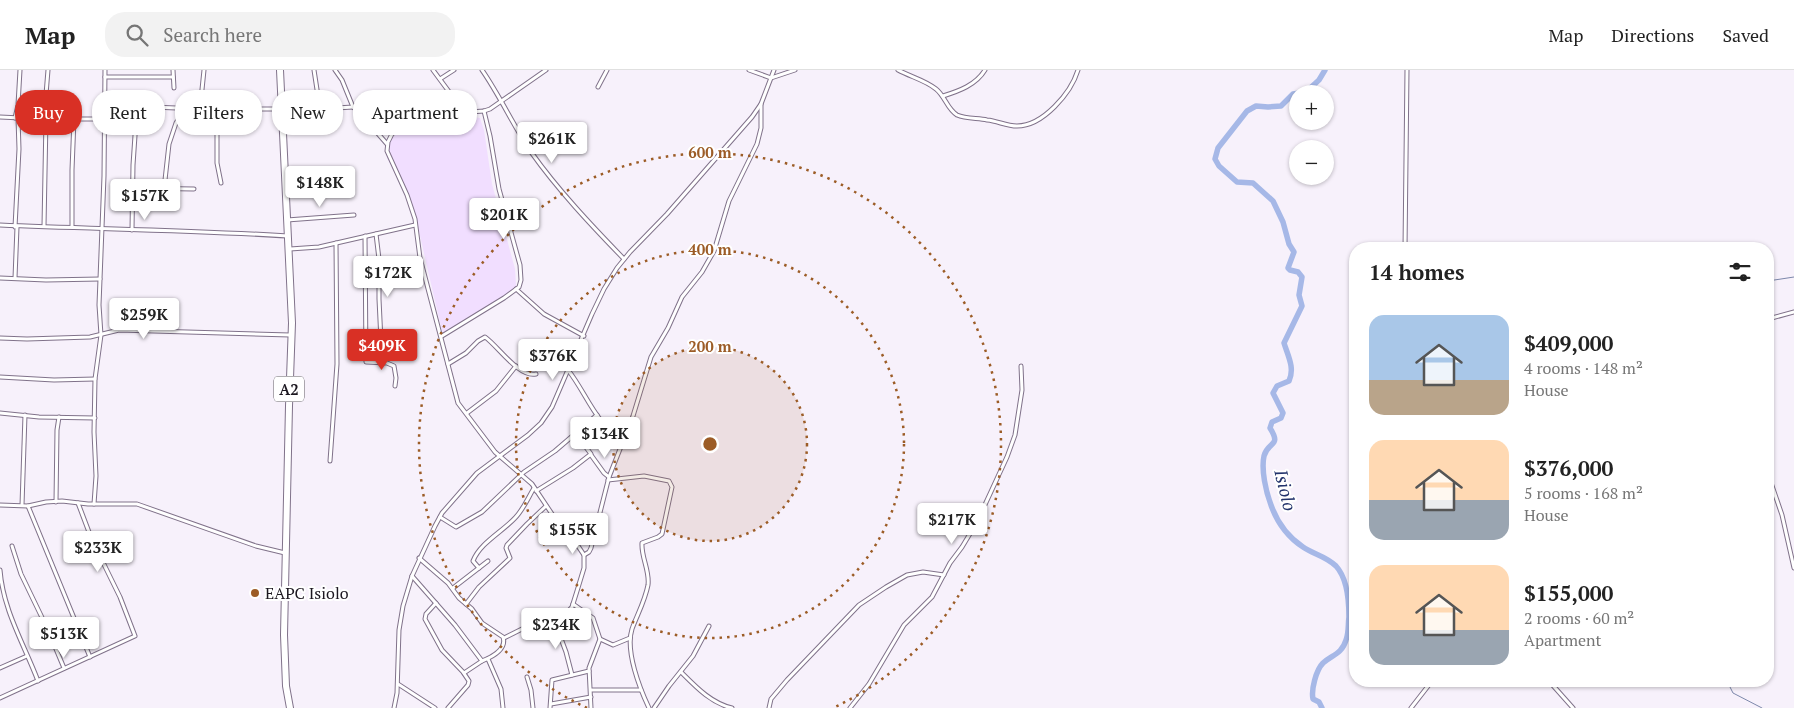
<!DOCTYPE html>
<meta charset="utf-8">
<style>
:root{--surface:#fff;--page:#f2f2f2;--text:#222;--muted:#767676;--line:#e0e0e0;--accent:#d93025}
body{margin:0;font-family:"PT Serif",serif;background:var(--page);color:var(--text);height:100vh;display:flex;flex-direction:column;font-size:19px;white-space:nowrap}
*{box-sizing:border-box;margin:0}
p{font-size:16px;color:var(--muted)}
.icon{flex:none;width:28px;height:28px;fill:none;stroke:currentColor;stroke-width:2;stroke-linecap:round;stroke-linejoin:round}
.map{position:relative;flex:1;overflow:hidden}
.drawer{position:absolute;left:1349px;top:172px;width:425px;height:445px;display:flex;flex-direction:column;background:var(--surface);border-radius:20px;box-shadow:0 1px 4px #0004}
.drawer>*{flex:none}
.top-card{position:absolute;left:15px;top:20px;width:475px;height:45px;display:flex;gap:10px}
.buttons{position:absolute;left:1289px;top:15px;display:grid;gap:10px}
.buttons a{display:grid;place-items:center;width:45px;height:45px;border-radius:50%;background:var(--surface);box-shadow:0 1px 4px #0004;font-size:25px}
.price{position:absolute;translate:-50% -42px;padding:0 11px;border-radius:5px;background:#fff;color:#222;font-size:16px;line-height:32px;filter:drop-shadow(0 1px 2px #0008)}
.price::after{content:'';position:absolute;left:50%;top:30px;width:15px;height:11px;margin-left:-8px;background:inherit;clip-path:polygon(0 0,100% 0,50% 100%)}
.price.selected{background:var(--accent);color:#fff}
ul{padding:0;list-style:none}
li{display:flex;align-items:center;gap:15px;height:125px;padding:0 20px}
li span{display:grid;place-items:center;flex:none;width:140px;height:100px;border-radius:15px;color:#555}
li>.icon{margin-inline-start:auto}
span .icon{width:60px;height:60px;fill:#fffc;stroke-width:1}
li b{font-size:21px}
h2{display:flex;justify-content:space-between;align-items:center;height:60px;padding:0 20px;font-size:21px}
.tag{padding:0 18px;border-radius:20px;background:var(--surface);box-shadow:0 1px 4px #0004;font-size:18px;line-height:45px}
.tag.selected{background:var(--accent);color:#fff}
header{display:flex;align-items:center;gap:30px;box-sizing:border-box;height:70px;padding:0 25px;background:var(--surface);border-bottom:1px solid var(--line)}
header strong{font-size:24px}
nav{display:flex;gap:28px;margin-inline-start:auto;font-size:18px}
.search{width:350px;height:45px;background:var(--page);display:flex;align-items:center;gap:12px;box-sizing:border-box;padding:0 18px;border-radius:20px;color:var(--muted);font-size:19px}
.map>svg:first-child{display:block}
</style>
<header>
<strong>Map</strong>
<div class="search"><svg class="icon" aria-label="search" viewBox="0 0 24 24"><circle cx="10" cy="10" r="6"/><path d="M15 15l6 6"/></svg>Search here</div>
<nav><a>Map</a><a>Directions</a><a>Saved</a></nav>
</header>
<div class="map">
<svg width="1794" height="638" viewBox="0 0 1794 638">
<rect width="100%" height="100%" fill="#f7f1fb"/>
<!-- built -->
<path fill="#f1deff" d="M457,45L480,48L484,60L492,114L515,199L516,216L505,226L443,263L441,257L414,140L387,88L385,75L393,67L406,56L426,49Z"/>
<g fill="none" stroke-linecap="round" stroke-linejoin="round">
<!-- stream -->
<g stroke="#7d88ab" stroke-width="1">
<path d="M1768,211L1794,207"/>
<path d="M1707,611L1716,615L1721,611"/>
<path d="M1727,611L1733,623L1762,638"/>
</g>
<!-- river -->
<path stroke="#a6b8e7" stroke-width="5.5" d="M1322,638L1319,632L1313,629C1311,620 1316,600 1323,593C1332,585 1342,584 1346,570C1349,563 1348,553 1349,547C1349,531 1347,508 1336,496C1326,486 1313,484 1303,477C1288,467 1277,452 1271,435C1266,422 1261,400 1264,386C1268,371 1282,377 1270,358L1272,352L1281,348L1283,343L1273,323L1277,316L1289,311C1295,298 1288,286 1284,273L1302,236L1299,225L1302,207L1298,202L1290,200L1288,198L1294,182L1289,174L1283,152L1273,131L1253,113L1237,112L1219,96L1215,89L1218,78L1247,41L1256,36L1268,37L1281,36L1293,24L1306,22L1319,10L1325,0"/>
<defs>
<g id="street">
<path d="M173,0L174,18"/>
<path d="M314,0L320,39"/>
<path d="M335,0L342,10L353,37L360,43L387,74"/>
<path d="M433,0L464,42"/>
<path d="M482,0C500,26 513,55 531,82C558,120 591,155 624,189"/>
<path d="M749,0L771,8L795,0"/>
<path d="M898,0C911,7 925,10 936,19C945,26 947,39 957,45C966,49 978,48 987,50C998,51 1006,56 1017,56C1043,56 1071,23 1078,0"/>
<path d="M105,7H173"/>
<path d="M440,9L454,0"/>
<path d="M598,17L607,0"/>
<path d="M943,26C959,21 976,15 985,0"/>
<path d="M105,35L200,39H320L353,37L381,23"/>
<path d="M200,39L204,0"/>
<path d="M217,39V93L221,113"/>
<path d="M0,47L42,49H105"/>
<path d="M15,48L18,35L20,0"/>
<path d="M44,49L48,0"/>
<path d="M132,118L194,119"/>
<path d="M164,119L169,74L176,53L185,38"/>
<path d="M287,150L354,145"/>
<path d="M0,155C96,159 192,160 288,166"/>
<path d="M44,156L46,49"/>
<path d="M15,157L19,79L18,48"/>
<path d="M72,157V100L74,49"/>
<path d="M132,160L133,95L137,36"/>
<path d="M376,164L379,189V229L382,292"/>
<path d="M365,166L366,292L387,293L394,296L396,308L395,316"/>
<path d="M290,179L319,177L415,155"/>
<path d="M1405,179L1407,0"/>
<path d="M0,208L46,210L100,209"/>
<path d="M15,208L17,157"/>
<path d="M516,219L544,244L584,266"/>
<path d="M1768,249L1794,242"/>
<path d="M442,266L504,228L519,217L521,210L520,195L499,119L490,66L484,41"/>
<path d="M0,268L27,269L90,267L119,260L290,265"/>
<path d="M448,294L466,283L478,271L485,267C498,276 519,308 536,304"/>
<path d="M568,300C586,322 596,357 624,369"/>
<path d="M0,307L54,310L95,309"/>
<path d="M0,343L39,347L95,348"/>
<path d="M467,343L496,321L516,296"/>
<path d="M591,385L604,403L609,407"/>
<path d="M330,391L337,294L336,173"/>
<path d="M1768,404L1782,445L1794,498"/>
<path d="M608,410L644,406L669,411L672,417L662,464L658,467L642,473C641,487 650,501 648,515C645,531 637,545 632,559C625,581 640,619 649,638"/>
<path d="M536,421L573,398L591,384L576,364"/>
<path d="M56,432L57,360L59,347"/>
<path d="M94,434L96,406L94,362L95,309L101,265L99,235L104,106L105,0"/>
<path d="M0,435L28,436L46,432L62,431L88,434H137L256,476L285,483"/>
<path d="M22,435L25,345"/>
<path d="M28,436L90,587"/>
<path d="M440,447L456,457L482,442L524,402L555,381L597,345"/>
<path d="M12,476L21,504L48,560L64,598"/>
<path d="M584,485L589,482L591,478L609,407L633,346L651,287L668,258L682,227L702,202L714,181L729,131L757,74L761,58V34"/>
<path d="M479,498L473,491C480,473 502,462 515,448C523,440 528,428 534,418"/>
<path d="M0,500C3,540 24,574 38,611"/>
<path d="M412,506L455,555L482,591C492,587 507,579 503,567L482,553L472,539L459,528L448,513L419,488"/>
<path d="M453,518L488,491"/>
<path d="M436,533L426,544L425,549L442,580L463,602L469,611L468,615L448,638"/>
<path d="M466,534L479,517L510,488L506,478L507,475L527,454L546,436"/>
<path d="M573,534L593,548L600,569L613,575L630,568"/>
<path d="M554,550L566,582L572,605"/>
<path d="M504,568L530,555L554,550L565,545L572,537L577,521L584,498V485L574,470L558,453L532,414L495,382L458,333L420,188L415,149L407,125L387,81L388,72L392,64L411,51L427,45L484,41L490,39L546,0"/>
<path d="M488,589L501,619L503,638"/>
<path d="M0,598L27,586"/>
<path d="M681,602C696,617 711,633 732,638"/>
<path d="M464,603L482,591"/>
<path d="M527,607L531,620L533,638"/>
<path d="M1549,611L1573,638"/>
<path d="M398,614L435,638"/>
<path d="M591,620H641"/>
<path d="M0,628L135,566L120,527L92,470L78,433"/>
<path d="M551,634L591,627"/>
<path d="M394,638L397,623L399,560L403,536L412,506L435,456L442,443L477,403L528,365L541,353L552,337L592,244L604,219L617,198L630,182L667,144L752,47L761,34L774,0"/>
<path d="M550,638L552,610L589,601"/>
<path d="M591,638L589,598L600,569"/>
<path d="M654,638L669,616L693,586L709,556"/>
<path d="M769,638L771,629L787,610L859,535L886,517L907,505L923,502L944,505"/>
<path d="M850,638L869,614L904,555L932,527L950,493L962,477L977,452L1007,387L1015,365L1022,320L1021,296"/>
<path d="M1411,638L1432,611"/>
</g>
<path id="highway" d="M280,0L292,253L289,336L284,565L286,616L290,638"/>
</defs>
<!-- street casing -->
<use href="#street" stroke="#80728a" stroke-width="5"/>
<!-- highway casing -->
<use href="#highway" stroke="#80728a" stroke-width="8"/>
<!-- street -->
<use href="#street" stroke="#fff" stroke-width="3"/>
<!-- highway -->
<use href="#highway" stroke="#fff" stroke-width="6"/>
</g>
<!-- distance rings -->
<circle cx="710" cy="374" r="97" fill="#9c5c26" fill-opacity=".12"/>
<g fill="none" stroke="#9c5c26" stroke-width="2.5" stroke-dasharray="2.5 5">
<circle cx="710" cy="374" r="97"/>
<circle cx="710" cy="374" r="194"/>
<path d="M587 638A291 291 0 1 1 833 638"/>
</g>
<!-- markers -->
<circle fill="#9c5c26" stroke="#fff" stroke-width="2" cx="255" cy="523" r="5"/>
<g text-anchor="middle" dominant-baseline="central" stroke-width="4" stroke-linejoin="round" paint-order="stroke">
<!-- shield labels -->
<rect fill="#fff" stroke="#605d63" stroke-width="1" x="274" y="306.5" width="30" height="25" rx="4"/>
<g font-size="15" font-weight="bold" fill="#1c1720">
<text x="289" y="319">A2</text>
</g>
<!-- poi labels -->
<g font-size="16" fill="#1c1720" stroke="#fff" text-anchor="start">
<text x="265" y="523">EAPC Isiolo</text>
</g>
<!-- water labels -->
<g font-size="18" font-style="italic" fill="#22336b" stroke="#fff">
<text transform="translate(1286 420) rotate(76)">Isiolo</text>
</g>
</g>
<circle cx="710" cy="374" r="8" fill="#9c5c26" stroke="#fff" stroke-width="2.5"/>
<g font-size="15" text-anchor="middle" font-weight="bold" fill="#9c5c26" stroke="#fff" stroke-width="4" stroke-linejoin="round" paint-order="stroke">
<text x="710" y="88">600 m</text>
<text x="710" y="185">400 m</text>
<text x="710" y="282">200 m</text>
</g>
</svg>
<div class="buttons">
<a>+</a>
<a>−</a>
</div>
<b class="price" style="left:552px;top:94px">$261K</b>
<b class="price" style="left:320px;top:138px">$148K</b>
<b class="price" style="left:145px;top:151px">$157K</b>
<b class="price" style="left:504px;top:170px">$201K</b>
<b class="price" style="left:388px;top:228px">$172K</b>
<b class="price" style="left:144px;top:270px">$259K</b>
<b class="price selected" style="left:382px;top:301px">$409K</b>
<b class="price" style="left:553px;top:311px">$376K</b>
<b class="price" style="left:605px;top:389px">$134K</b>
<b class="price" style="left:952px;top:475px">$217K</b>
<b class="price" style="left:573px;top:485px">$155K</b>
<b class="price" style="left:98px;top:503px">$233K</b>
<b class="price" style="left:556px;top:580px">$234K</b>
<b class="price" style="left:64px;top:589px">$513K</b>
<div class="top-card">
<a class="tag selected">Buy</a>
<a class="tag">Rent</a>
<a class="tag">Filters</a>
<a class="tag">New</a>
<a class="tag">Apartment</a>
</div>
<section class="drawer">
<h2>14 homes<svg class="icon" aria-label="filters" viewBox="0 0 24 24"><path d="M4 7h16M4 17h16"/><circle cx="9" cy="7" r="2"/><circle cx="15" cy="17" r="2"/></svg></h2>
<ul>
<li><span style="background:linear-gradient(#a9c7e8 65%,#b9a48a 0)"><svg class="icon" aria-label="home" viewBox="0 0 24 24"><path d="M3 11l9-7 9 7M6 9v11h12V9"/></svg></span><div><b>$409,000</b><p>4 rooms · 148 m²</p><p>House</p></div></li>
<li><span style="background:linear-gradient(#ffd9b3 60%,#9aa5b1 0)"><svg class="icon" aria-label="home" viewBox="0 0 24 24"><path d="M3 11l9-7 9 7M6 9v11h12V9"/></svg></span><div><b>$376,000</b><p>5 rooms · 168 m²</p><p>House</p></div></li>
<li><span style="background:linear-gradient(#ffd9b3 65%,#9aa5b1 0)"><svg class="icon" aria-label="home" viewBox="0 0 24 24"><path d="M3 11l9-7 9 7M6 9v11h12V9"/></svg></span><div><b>$155,000</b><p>2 rooms · 60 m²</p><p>Apartment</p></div></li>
</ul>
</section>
</div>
